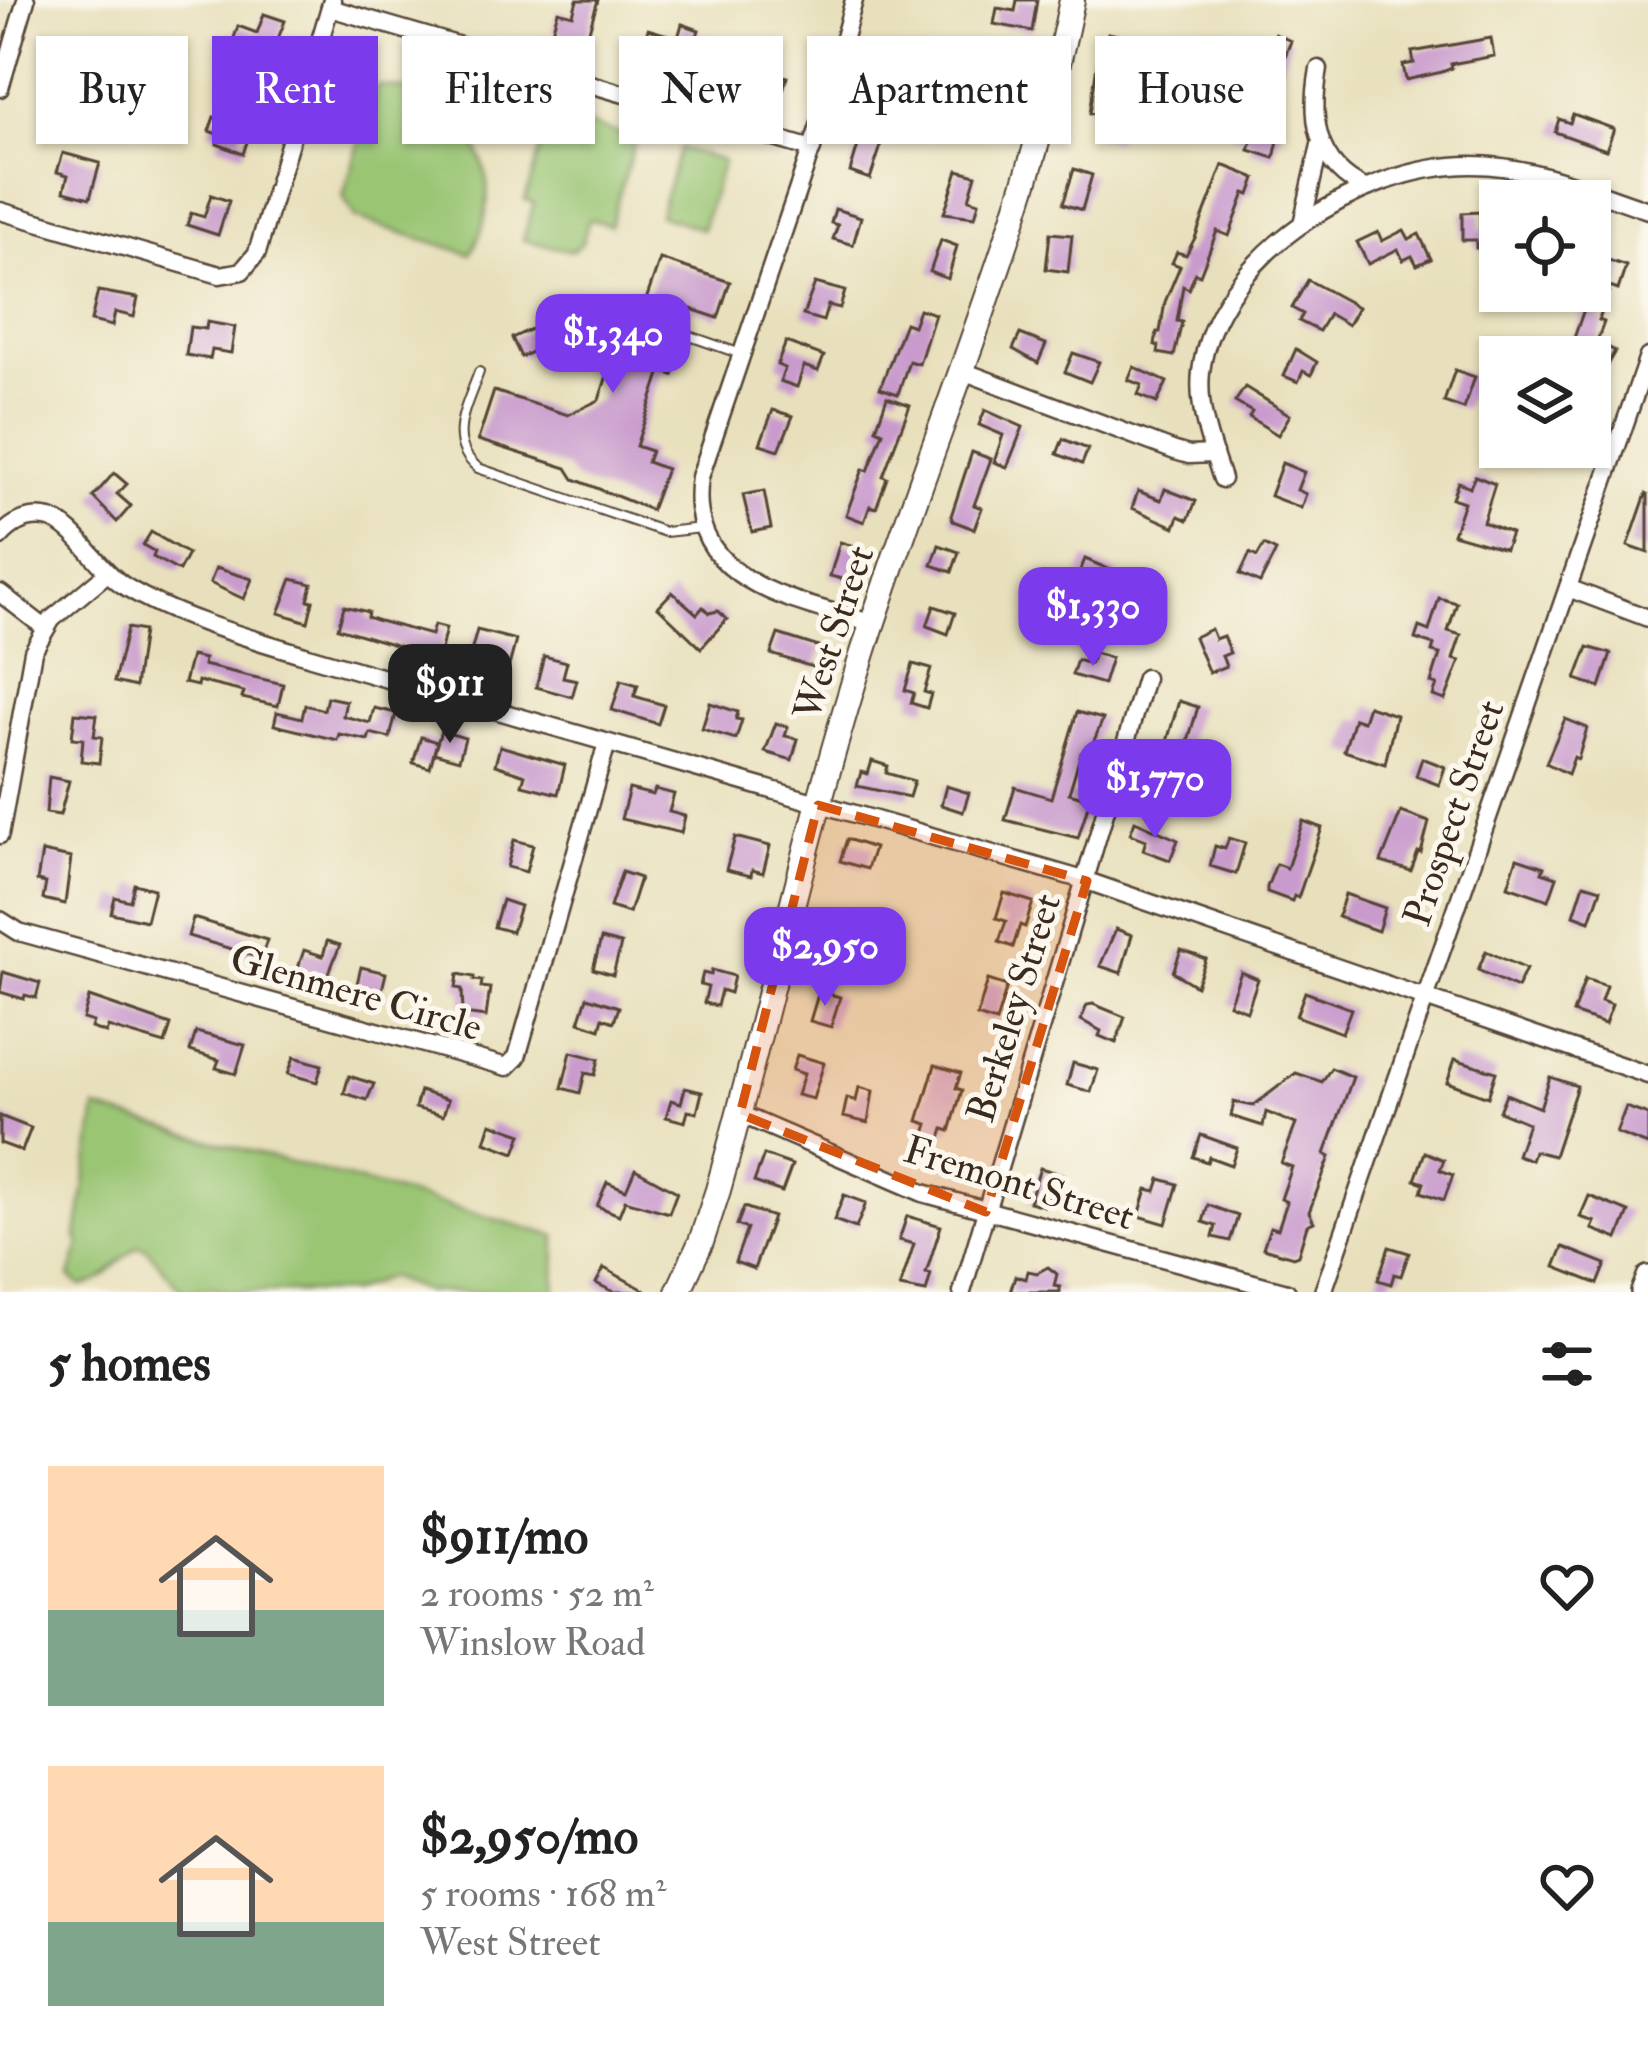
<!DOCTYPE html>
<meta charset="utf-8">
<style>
:root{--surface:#fff;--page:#f2f2f2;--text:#222;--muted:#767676;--accent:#7c3aed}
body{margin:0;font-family:"IM FELL Double Pica",serif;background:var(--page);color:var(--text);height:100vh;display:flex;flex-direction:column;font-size:45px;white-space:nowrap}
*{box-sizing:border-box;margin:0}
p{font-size:39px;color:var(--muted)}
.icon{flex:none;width:66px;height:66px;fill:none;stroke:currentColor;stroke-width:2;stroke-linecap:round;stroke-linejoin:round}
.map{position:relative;height:1292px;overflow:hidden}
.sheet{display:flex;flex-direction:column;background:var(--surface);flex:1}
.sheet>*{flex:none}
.top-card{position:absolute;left:36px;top:36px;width:1578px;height:108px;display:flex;gap:24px}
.tools{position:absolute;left:1479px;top:180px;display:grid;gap:24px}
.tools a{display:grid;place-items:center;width:132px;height:132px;border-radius:0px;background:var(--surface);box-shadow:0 3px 9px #0004;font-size:60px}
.price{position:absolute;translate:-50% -102px;padding:0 27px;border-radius:24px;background:var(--accent);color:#fff;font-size:39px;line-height:78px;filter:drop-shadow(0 3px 6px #0008)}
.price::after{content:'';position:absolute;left:50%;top:72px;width:36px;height:27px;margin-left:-18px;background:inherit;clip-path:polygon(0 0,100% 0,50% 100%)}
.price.active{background:#222;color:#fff}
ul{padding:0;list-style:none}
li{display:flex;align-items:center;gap:36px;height:300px;padding:0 48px}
li span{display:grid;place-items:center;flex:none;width:336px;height:240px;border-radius:0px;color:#555}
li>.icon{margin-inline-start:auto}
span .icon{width:144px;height:144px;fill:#fffc;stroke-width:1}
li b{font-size:51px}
h2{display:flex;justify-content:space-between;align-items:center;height:144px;padding:0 48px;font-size:51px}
.tag{padding:0 42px;border-radius:0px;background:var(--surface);box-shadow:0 3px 9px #0004;font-size:42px;line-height:108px}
.tag.active{background:var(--accent);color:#fff}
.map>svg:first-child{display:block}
</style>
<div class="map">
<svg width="1648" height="1292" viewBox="0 0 1648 1292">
<rect width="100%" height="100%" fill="#fbf7ec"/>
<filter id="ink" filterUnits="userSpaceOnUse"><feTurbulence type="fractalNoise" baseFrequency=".00833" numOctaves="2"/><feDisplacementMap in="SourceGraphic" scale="24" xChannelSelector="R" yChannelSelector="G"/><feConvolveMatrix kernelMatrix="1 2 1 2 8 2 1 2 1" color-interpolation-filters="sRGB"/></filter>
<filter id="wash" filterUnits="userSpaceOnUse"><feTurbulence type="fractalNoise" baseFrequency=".004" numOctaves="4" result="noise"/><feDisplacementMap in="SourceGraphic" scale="48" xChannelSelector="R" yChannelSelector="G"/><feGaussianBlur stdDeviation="2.7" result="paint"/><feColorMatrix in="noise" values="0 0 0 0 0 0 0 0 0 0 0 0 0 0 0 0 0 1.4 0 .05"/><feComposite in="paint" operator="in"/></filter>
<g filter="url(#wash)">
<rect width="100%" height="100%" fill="#e8e0bc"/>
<!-- green -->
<g fill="#9ac573" stroke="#6a7848" stroke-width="3">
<path d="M377,86C466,87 516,179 470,254L355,218L343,196Z"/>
<path d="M551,113L636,139L610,225L589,219L582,243L572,251L523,240L534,203L525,200Z"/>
<path d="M680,148L723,161L702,229L659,215Z"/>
<path d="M96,1109L556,1236L555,1292H428L388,1277L351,1292H233L210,1287L183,1292L147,1249L138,1246C116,1260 109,1282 81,1286L70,1277L80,1245L77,1236Z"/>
</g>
<g id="blocks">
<!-- building -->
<g fill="#c99bcd">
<path d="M577,0H598L586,41L552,31L558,11L573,15Z"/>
<path d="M1017,0H1037L1032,31L994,24L997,8L1015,11Z"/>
<path d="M264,14L285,21L269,61L231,47L238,26L257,33Z"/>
<path d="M682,24L699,30L690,58L671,52L669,56L656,52L654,60L640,56L648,29L678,38Z"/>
<path d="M1108,33L1128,37L1114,104L1123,106L1116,140L1099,137V115L1090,113L1098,58L1103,59Z"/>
<path d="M1275,34L1291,41L1280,69L1257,60L1265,42L1270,44Z"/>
<path d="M1491,38L1494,56L1451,64L1452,68L1442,72L1406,80L1403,65L1414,63L1412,52Z"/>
<path d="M56,50L76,56L63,90L44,84Z"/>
<path d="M742,57L767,64L766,71L787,77L781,97L749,88L752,77L737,72Z"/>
<path d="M882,70L901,77L885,121L868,115Z"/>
<path d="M999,78L1017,84L1005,121L987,116Z"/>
<path d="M1261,100L1275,104L1270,118L1282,123L1274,158L1249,150L1252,141L1228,132L1234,114L1254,121Z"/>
<path d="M225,112L245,124L240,137L248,139L243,154L217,144L220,135L209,131L214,117L222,120Z"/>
<path d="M1573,114L1614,129L1606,150L1555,132L1559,119L1570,123Z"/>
<path d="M860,139L881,146L870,179L850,172Z"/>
<path d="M63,153L100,163L90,198L64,191L68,175L57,172Z"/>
<path d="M1223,165L1256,178L1250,195L1245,193L1229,236L1217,231L1200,275L1195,273L1189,289L1183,286L1177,321L1182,322L1174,356L1158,353L1159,346L1155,345L1157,332H1160L1165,302L1180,266L1172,263L1177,252L1186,255L1195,238Z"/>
<path d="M1074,169L1092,175L1082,210L1063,204Z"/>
<path d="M958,170L976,175L969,199L979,202L975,217L944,213Z"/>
<path d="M211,195L229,201L218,235L187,225L191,213L204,217Z"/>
<path d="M835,209L861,217L853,245L833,239L838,225L831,223Z"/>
<path d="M1480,212V231L1492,230L1493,248H1476V240H1462V213Z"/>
<path d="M1404,230L1409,239L1419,234L1431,259L1417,265L1412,256L1403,260L1398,249L1368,264L1357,242L1378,232L1382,241Z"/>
<path d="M1050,233L1072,235L1068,272L1046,269Z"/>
<path d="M941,240L957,246L948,279L930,272Z"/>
<path d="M660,259L730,282L718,318L682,306L673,331L668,350L679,354L673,375L661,371L636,446L651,451L647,462L666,469L651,510L574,479L567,468L478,440L494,391L568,415L599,400L632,299L645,303Z"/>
<path d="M1608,260L1626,266L1618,290L1610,287L1599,320L1604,322L1597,341L1615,351L1607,365L1583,351L1586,346L1573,341L1594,280L1601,282Z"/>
<path d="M1308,280L1358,307L1348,325L1329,314L1319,331L1299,321L1303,314L1292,308Z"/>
<path d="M815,283L845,291L840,308L828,305L823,321L803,315Z"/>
<path d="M98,291L138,298L134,317L115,312L112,326L91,321Z"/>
<path d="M919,309L935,314L919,364L909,361L898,394L880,388L905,323L913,326Z"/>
<path d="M566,313L575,332L553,342L556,347L543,354L540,348L521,357L512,338Z"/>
<path d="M207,322L235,327L231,353L212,350L210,359L186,355L190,327L206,329Z"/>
<path d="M1020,334L1046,344L1038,363L1013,349Z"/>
<path d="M786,342L824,356L818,371L804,366L797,387L780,381L785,368L777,365Z"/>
<path d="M1296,349L1317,362L1311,375L1303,371L1298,382L1284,376Z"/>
<path d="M1073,353L1099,362L1090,382L1065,372Z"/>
<path d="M1134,367L1167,382L1157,403L1138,395L1142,385L1128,380Z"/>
<path d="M1455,370L1475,377L1464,409L1444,402Z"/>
<path d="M1245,387L1290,415L1278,435L1249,417L1252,412L1235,402Z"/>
<path d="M887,397L910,405L883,476L887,478L876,508L870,506L864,522L846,515L863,469L868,471L883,432L876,429Z"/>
<path d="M773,410L793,416L779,450L760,444Z"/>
<path d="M985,410L1023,427L1007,467L994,462L1003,435L979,425Z"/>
<path d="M1063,439L1088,449L1082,464L1057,454Z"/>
<path d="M972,452L991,459L974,505L982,508L974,529L953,521L951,516Z"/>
<path d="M1282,463L1304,472L1297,490L1306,494L1301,508L1270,496Z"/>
<path d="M114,473L127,484L117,494L131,506L117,522L93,497Z"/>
<path d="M1475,476L1495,484L1483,522L1511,533L1505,549L1453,534L1464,502L1452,498L1458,482L1470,487Z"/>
<path d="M1165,489L1196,501L1188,520L1179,516L1175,527L1132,508L1138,491L1161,500Z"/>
<path d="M764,491L771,528L752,532L743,495Z"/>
<path d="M1646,494L1648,495V553L1628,546Z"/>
<path d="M151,532L188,554L179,571L153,557L155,552L143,545Z"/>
<path d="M840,542L860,548L850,581L830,576Z"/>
<path d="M939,545L959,552L952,572L932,565Z"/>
<path d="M1264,545L1276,551L1260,583L1240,574L1250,553L1257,557Z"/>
<path d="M1085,559L1118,573L1110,592L1118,595L1113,607L1088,597L1095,581L1079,574Z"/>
<path d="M216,568L252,579L244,599L210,583Z"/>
<path d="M292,579L312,584L308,600L313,601L308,622L279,613Z"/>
<path d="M672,592L697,614L703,607L709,613L718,611L727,619L701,648L658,607Z"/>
<path d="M1439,598L1457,603L1448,631L1461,635L1453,659L1460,661L1445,700L1433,696L1437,685L1431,683L1440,654L1432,652L1434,645L1415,639L1419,627L1429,631Z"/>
<path d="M344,606L368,612L367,617L379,621L431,635L434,625L446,628L439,658L338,628Z"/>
<path d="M934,606L955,613L948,634L927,626Z"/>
<path d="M127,628L143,631L135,687L114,682Z"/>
<path d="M1211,629L1215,639L1223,636L1230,653L1222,656L1226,666L1209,673L1194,637Z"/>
<path d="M477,630L516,640L509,666L470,656Z"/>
<path d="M778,634L822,648L816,668L771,654Z"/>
<path d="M1588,647L1611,654L1600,687L1576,679Z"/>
<path d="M1094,653L1111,658L1103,684L1072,675L1077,660L1090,664Z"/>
<path d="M191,656L204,659L203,665L283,684L278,706L242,698L244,692L198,681L197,686L184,683Z"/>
<path d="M544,656L567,662L563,677L577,680L572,697L536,687Z"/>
<path d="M913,664L931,669L924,692L931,694L927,708L911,703L914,693L905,690Z"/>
<path d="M621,680L638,685L634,696L664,705L658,724L612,710Z"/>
<path d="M327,697L346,701L343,716L370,723L374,708L396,713L390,738L370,733L368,740L339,734L337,740L274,725L277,712L302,718L305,705L324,710Z"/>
<path d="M1179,701L1198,707L1184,754L1165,748Z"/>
<path d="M710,703L738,712L736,719L742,720L736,739L702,729Z"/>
<path d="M1368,706L1396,715L1385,764L1344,751L1354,718L1363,721Z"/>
<path d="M1077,712L1103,719L1088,755L1081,753L1069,793L1090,799L1078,838L1005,820L1015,787L1051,798Z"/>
<path d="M75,713L97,715L94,736L102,737L99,763L81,761L83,739L72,738Z"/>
<path d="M1565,719L1587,728L1578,759L1574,757L1568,774L1546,763Z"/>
<path d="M776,723L788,727L785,736L798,739L792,760L765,752Z"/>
<path d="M441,731L465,738L459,760L434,753Z"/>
<path d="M421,737L437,742L430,768L413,763Z"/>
<path d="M500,746L565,765L558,794L522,785L525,775L495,765Z"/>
<path d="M1422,758L1445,767L1439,785L1416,776Z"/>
<path d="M872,761L888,766L886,773L914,781L909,797L857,786L861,772L868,774Z"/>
<path d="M49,777L69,781L60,815L46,813Z"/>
<path d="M946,786L969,793L963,812L941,805Z"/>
<path d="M629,789L653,795L655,789L674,794L669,812L685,816L681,833L621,819Z"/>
<path d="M1401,812L1429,822L1421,853L1418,852L1411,871L1381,862Z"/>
<path d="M1135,821L1178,840L1170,860L1143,850L1146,840L1130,834Z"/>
<path d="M1303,821L1322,828L1298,898L1294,896L1292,901L1267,892V887L1276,864L1287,868Z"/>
<path d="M735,837L770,846L763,873L752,870L751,876L726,870Z"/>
<path d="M1229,838L1245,843L1236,874L1210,866L1215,846L1225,849Z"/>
<path d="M847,839L874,848L867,869L840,861Z"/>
<path d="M514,840L533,845L526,872L507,867Z"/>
<path d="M42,852L71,858L65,904L43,899L46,883L37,881Z"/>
<path d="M1517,858L1544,867L1542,872L1557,877L1549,900L1508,886Z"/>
<path d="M622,872L640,878L629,913L610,907Z"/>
<path d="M134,884L154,889L146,921L111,913L115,897L130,901Z"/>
<path d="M1584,884L1601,889L1590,921L1574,915Z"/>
<path d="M1004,893L1033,902L1025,927L1020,925L1013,947L999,942L1006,921L996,918Z"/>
<path d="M1345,894L1385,908L1378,931L1338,917Z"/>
<path d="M502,900L520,906L512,932L494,927Z"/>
<path d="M193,918L267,940L261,958L188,936Z"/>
<path d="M836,928L852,933L843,965L827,960Z"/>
<path d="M1116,929L1132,935L1121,973L1100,966Z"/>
<path d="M601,939L621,944L613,975L593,969Z"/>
<path d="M327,941L340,945L327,978L297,971L304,950L323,956Z"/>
<path d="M1181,950L1206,959L1196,986L1173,972Z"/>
<path d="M1486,951L1526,969L1517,988L1478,970Z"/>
<path d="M361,967L386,973L381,994L356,988Z"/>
<path d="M712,970L734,976L730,993L721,990L717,1006L704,1003L708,987L700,985L703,973L711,975Z"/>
<path d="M3,972L40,983L36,998L25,995L24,999L0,992Z"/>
<path d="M1241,972L1258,979L1247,1011L1229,1004Z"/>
<path d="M458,974L474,977V980L482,981L481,987L490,988L486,1017L463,1014L462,989L456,988Z"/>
<path d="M1585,979L1606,986L1601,1001L1612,1005L1605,1024L1573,1013Z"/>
<path d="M988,980L1007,986L996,1022L977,1016Z"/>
<path d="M819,991L840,997L831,1027L810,1021Z"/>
<path d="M1305,992L1351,1009L1342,1033L1296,1016Z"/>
<path d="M89,997L171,1025L165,1044L108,1027L106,1033L91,1028L93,1022L83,1019Z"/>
<path d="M587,997L619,1007L614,1022L603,1018L600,1029L579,1022Z"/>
<path d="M1093,1004L1125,1017L1116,1043L1099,1036L1101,1031L1081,1020L1087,1005Z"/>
<path d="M196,1032L245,1045L236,1074L216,1068L219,1060L190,1051Z"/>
<path d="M571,1052L599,1059L595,1075L585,1073L580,1093L562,1088Z"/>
<path d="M797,1055L824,1063L813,1099L797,1095L804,1074L792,1070Z"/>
<path d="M294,1057L322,1065L317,1082L288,1074Z"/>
<path d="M1455,1059L1496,1072L1488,1097L1447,1082Z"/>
<path d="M1073,1063L1098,1070L1091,1092L1067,1085Z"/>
<path d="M935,1065L961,1073L956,1088L962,1090L950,1131L944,1129L940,1142L924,1137L928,1124L918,1121Z"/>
<path d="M1331,1068L1353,1077L1325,1154L1330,1157L1309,1212L1314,1222L1307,1225L1298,1255L1293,1257L1263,1248L1270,1227L1278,1229L1287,1202L1281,1199L1292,1167L1281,1163L1296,1124L1266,1112L1263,1126L1231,1116L1234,1102L1253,1106L1296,1073L1322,1082Z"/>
<path d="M349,1076L374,1084L367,1100L344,1093Z"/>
<path d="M1550,1077L1577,1086L1554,1156L1534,1151L1531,1160L1517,1155L1528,1123L1499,1111L1506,1094L1540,1108Z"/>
<path d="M859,1087L873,1091L868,1123L843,1117L847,1098L856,1101Z"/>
<path d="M685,1088L702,1092L697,1113L688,1111L685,1122L666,1117L671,1100L681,1103Z"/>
<path d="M420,1091L448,1100L443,1116L415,1108Z"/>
<path d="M1626,1107L1648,1115V1145L1616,1133Z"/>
<path d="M0,1116L31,1128L22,1151L0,1143Z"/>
<path d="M491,1123L522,1134L515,1153L485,1142Z"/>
<path d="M1201,1135L1237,1148L1231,1165L1209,1157L1207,1162L1193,1157Z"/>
<path d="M1425,1152L1444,1160L1440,1170L1453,1175L1444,1200L1421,1192L1424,1183L1415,1180Z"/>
<path d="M764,1155L792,1165L782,1192L754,1182Z"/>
<path d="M1040,1168L1065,1175L1057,1201L1047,1198L1044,1206L1029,1202Z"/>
<path d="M635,1169L677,1192L669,1213L625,1200L619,1215L597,1206L607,1182L626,1190Z"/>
<path d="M1160,1179L1178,1184L1166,1224L1139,1216L1147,1189L1156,1191Z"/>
<path d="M844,1195L866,1203L856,1228L834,1220Z"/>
<path d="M1589,1196L1629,1212L1618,1239L1592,1229L1595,1222L1580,1217Z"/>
<path d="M1208,1205L1238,1216L1230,1241L1213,1237L1216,1226L1203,1222Z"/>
<path d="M744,1207L773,1217L754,1269L735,1262L747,1229L737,1225Z"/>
<path d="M907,1216L941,1226L926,1273L931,1274L926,1292L900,1287L914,1244L899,1240Z"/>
<path d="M1389,1247L1409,1253L1401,1276L1394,1274L1391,1284L1378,1280Z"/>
<path d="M1563,1247L1606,1264L1598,1284L1555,1267Z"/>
<path d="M1048,1267L1057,1274L1054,1286L1060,1287V1292H1010L1015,1276L1026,1279L1028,1271L1037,1273Z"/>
<path d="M604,1268L648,1292H614L596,1283Z"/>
</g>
</g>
</g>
<g filter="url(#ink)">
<use href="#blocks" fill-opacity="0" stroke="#554536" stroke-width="3"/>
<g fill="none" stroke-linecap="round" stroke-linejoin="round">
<defs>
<g id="service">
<path d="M681,333L741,354"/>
<path d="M479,372C467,406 445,441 478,468L665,532L702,528"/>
</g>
<g id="minor">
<path d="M854,0L826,106L700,477C684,584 796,600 873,624"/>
<path d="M330,8L812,149"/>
<path d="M1319,69C1310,118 1315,165 1365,188"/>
<path d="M0,88L26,0"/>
<path d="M0,211L220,275L242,271L257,253L332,0"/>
<path d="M1302,224L1320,145"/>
<path d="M960,370L1175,451L1189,455L1214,454"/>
<path d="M1222,479C1211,445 1197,409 1201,372C1215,256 1362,165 1472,165C1533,165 1591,191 1648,210"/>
<path d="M0,537C13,522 30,514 50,519C77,527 98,570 126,587C178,619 253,639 311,657L1087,881L1648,1075"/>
<path d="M1568,588L1648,618"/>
<path d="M0,593L45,628"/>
<path d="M0,835L33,651L52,619L106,574"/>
<path d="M0,920L19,932L507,1067L517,1057L607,743"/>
<path d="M740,1114L923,1193L1287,1292"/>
<path d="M962,1292L1145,678"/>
<path d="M1323,1292L1648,357"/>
</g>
<path id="tertiary" d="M1642,1292L1648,1277"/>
<path id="secondary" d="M678,1292L701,1242L718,1190C768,1012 806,832 862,656C931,437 1027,225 1072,0"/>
</defs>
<!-- service casing -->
<use href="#service" stroke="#554536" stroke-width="12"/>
<!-- minor casing -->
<use href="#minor" stroke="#554536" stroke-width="21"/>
<!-- tertiary casing -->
<use href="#tertiary" stroke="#554536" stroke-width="26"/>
<!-- secondary casing -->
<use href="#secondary" stroke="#554536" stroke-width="28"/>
<!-- service -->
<use href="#service" stroke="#fff" stroke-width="8"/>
<!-- minor -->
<use href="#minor" stroke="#fff" stroke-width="16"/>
<!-- tertiary -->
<use href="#tertiary" stroke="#fff" stroke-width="21"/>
<!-- secondary -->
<use href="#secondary" stroke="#fff" stroke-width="24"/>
</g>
</g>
<!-- marked area -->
<path fill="#d7540e" fill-opacity="0.2" stroke="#d7540e" stroke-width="9" stroke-dasharray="24 15" stroke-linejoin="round" d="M818,805L1087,881L986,1212L740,1114Z"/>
<g text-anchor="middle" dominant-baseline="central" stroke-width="10" stroke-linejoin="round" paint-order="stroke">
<!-- street labels -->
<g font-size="39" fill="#3b2a1e" stroke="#fbf7ec">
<text transform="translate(834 633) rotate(-72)">West Street</text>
<text transform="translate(1454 813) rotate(-71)">Prospect Street</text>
<text transform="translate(356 993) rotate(16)">Glenmere Circle</text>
<text transform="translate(1014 1008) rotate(-73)">Berkeley Street</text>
<text transform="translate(1019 1183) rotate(17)">Fremont Street</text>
</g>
</g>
</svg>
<div class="tools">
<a><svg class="icon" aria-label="locate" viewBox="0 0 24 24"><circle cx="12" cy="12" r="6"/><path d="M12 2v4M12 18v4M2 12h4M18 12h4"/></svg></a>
<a><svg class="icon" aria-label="layers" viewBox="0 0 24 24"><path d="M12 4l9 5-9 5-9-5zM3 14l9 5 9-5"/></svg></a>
</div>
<b class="price" style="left:613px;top:396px">$1,340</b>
<b class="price" style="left:1093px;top:669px">$1,330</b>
<b class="price active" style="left:450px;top:746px">$911</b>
<b class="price" style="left:1155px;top:841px">$1,770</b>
<b class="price" style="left:825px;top:1009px">$2,950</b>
<div class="top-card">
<a class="tag">Buy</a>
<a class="tag active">Rent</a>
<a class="tag">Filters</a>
<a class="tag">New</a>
<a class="tag">Apartment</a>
<a class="tag">House</a>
</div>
</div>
<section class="sheet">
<h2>5 homes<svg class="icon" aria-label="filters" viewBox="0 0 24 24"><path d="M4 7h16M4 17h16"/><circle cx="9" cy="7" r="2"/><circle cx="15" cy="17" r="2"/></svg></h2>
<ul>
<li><span style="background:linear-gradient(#ffd9b3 60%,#7fa58c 0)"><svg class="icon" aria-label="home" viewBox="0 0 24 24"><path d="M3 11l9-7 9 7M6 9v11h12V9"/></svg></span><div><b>$911/mo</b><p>2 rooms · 52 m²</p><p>Winslow Road</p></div><svg class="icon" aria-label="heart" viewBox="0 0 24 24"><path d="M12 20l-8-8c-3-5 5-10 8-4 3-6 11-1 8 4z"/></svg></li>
<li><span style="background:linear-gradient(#ffd9b3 65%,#7fa58c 0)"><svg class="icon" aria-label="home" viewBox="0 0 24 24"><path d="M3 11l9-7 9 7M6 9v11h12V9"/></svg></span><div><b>$2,950/mo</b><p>5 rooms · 168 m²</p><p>West Street</p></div><svg class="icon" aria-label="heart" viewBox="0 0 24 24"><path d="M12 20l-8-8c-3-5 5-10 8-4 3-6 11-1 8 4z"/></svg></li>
</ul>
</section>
